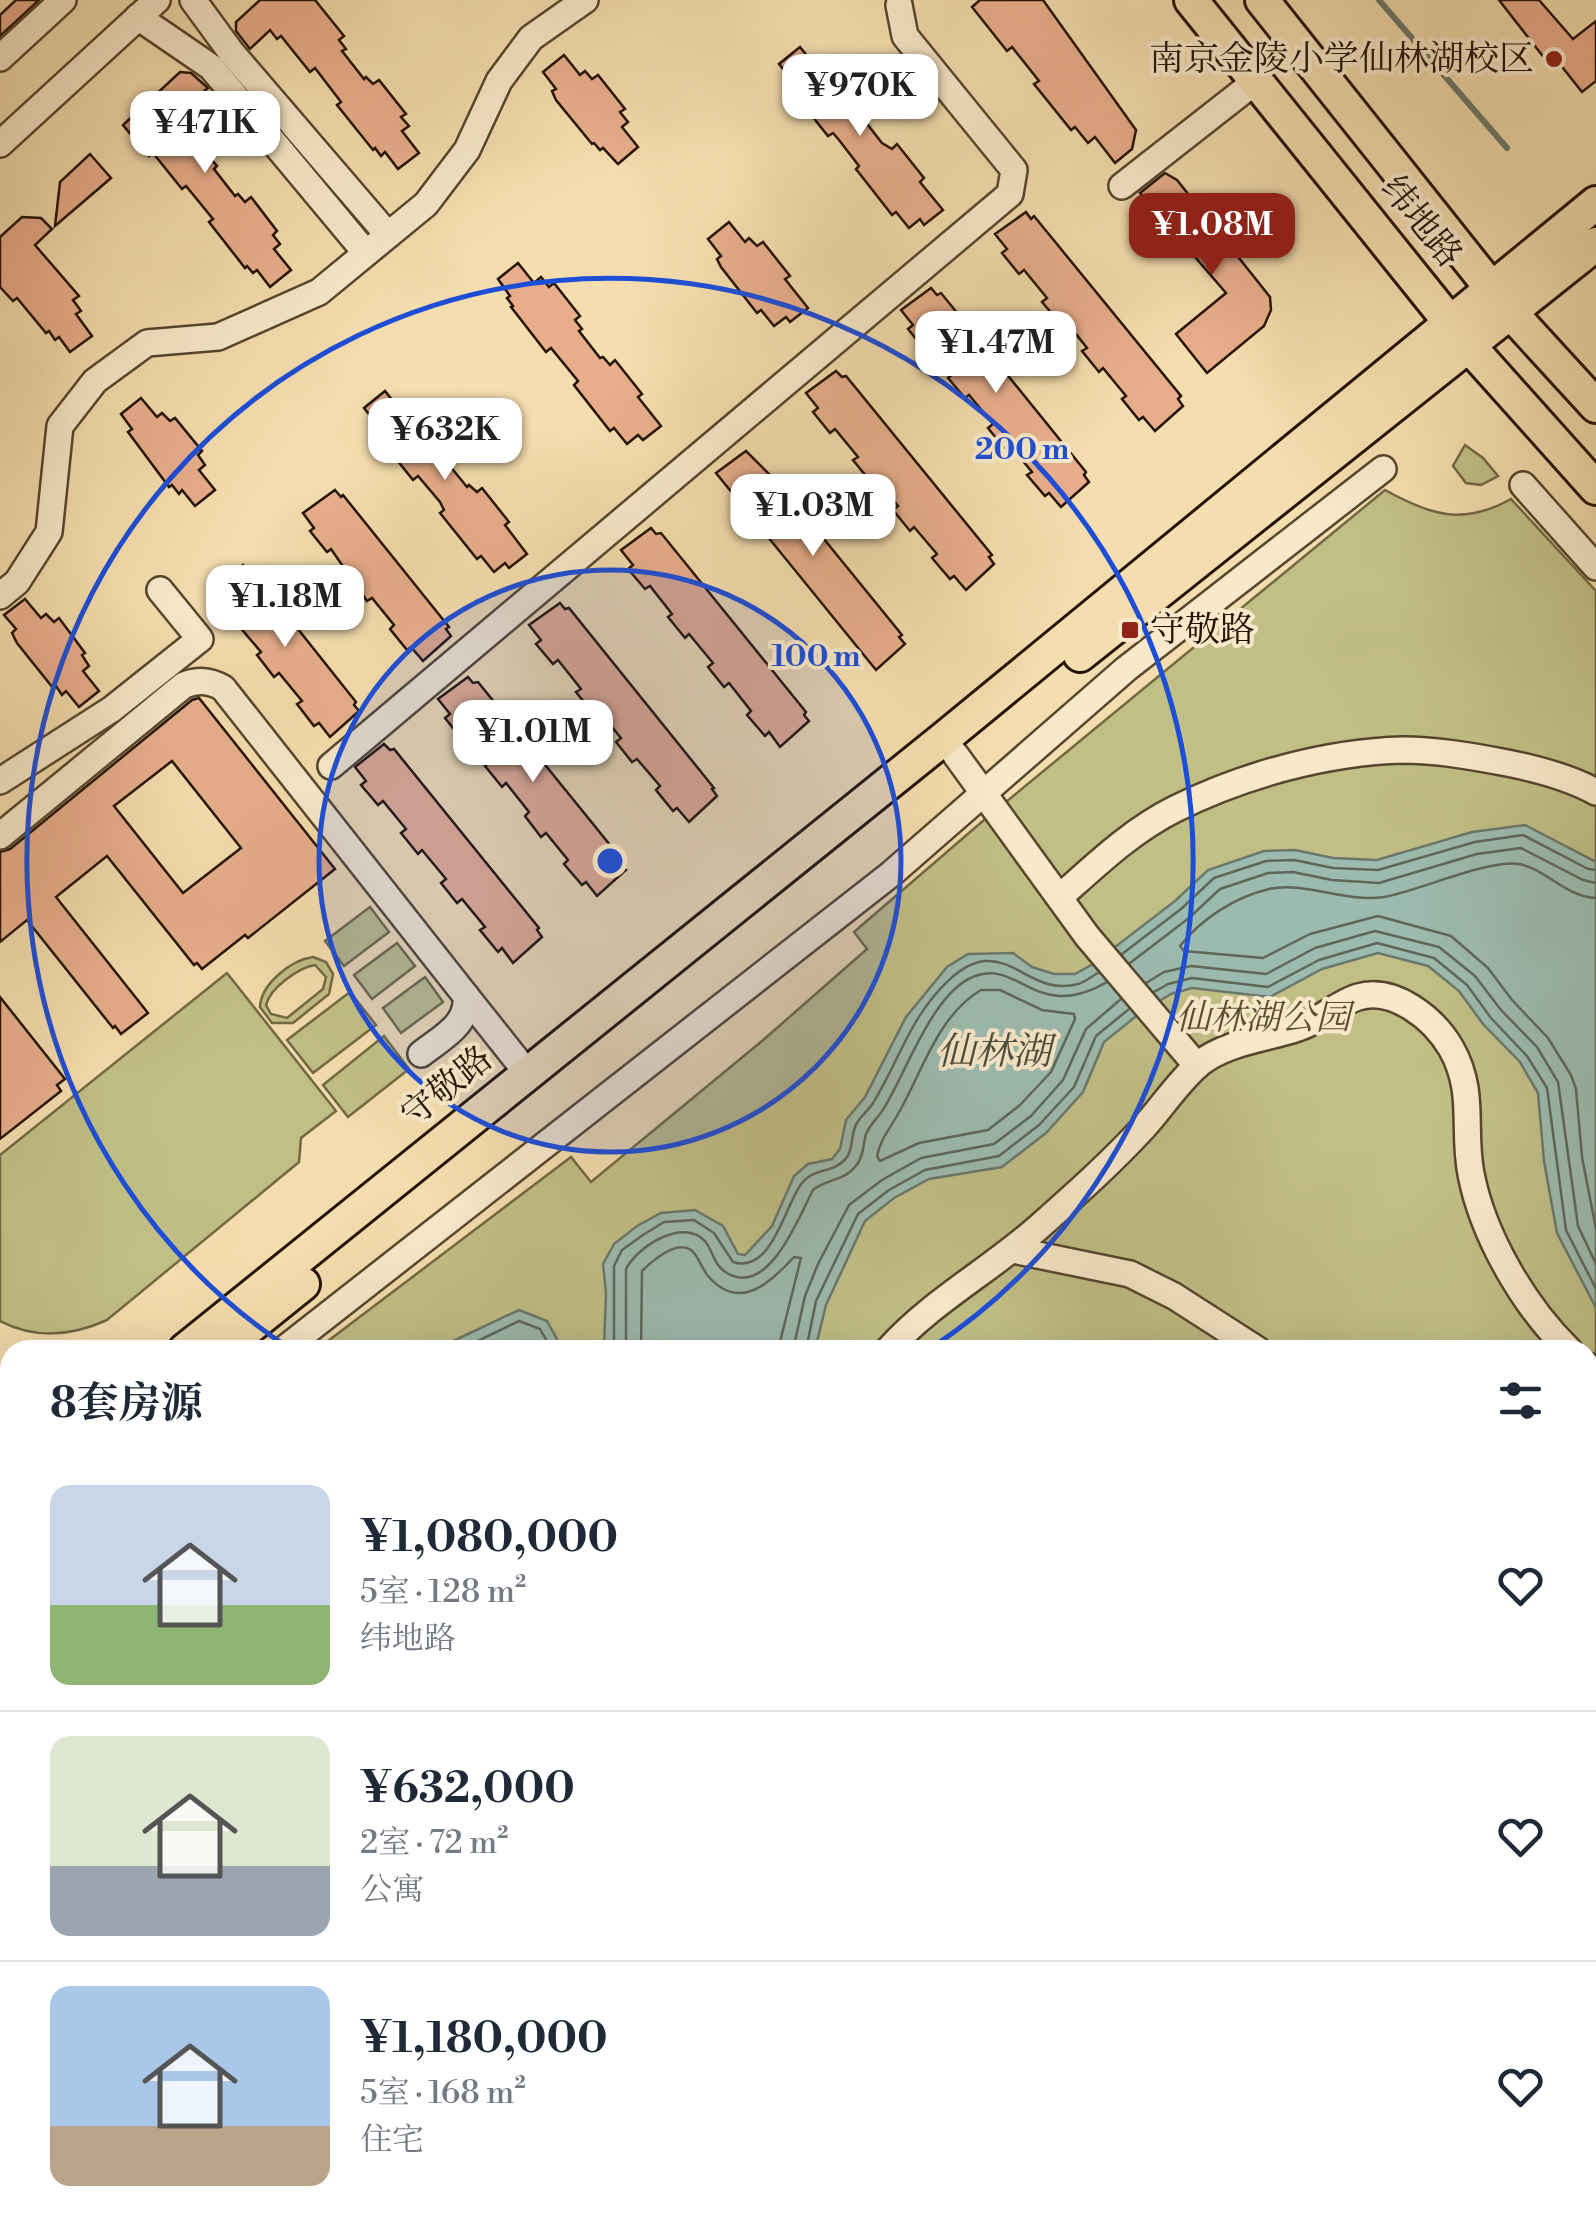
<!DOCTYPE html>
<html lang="zh">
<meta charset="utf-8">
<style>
:root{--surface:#fff;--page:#f2f2f3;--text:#1f2937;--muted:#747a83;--line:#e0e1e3;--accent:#8f2418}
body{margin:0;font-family:"Libre Bodoni","Noto Serif SC",serif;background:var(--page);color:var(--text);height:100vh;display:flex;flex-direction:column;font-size:38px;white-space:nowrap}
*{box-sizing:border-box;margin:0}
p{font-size:32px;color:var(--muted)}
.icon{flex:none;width:55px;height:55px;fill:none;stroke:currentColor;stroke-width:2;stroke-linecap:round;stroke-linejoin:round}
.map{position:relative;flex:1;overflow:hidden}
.drawer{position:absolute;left:0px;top:1340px;width:1598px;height:890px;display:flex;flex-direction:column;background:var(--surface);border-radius:30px 30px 0 0;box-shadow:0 10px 40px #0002}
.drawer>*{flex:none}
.price{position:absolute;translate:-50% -85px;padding:0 22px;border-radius:20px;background:#fff;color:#222;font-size:32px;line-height:65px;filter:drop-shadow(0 2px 5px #0008)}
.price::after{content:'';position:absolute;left:50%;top:60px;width:30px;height:22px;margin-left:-15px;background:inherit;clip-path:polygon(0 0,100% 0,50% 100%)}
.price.current{background:var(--accent);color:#fff}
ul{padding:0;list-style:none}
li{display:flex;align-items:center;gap:30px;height:250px;padding:0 50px}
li+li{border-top:2px solid var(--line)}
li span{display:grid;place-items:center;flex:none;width:280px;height:200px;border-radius:20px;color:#555}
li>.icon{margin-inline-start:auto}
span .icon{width:120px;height:120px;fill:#fffc;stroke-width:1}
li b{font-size:42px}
h2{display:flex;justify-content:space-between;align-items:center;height:120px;padding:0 50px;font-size:42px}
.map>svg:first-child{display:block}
</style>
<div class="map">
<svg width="1596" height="2230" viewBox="0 0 1596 2230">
<rect width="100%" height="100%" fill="#f4ddae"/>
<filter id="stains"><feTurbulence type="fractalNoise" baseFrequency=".002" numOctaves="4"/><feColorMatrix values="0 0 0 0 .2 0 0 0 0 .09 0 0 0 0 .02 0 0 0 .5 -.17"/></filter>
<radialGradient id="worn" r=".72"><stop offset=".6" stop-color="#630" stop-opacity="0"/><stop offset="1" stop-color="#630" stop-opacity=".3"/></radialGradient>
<!-- green -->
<g fill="#c1bf86" stroke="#726944" stroke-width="2.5" fill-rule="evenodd">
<path d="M1465,445L1483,458L1498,476L1481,485L1466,483L1453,466Z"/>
<path d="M1385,490C1430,515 1463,526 1511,499L1596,591V2230H539L532,2220H1588V1350H316L571,1157L591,1182L762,1041L867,949L854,932L984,820Z"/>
<path d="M370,907L389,932L344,966L325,941Z"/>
<path d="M397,943L415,966L372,999L354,975Z"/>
<path d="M313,957L326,962L333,974L329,994L293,1023H272L260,1007C261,984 291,960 313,957ZM315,965L326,977L323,989L287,1018L271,1014L266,1005C270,988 298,968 315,965Z"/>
<path d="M227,973L336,1111L301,1138L299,1162L107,1320C72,1336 35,1339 0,1321V1155Z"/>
<path d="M425,977L443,1002L401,1033L383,1008Z"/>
<path d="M350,992L376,1025L313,1073L287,1040Z"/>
<path d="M384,1036L409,1069L348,1117L323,1085Z"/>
</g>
<!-- water -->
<g fill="#9cbbb0" stroke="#6b786b" stroke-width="2.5">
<path d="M1525,825L1596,862V1308L1557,1233L1544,1161L1538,1093L1520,1062L1483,1024L1459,991L1428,966L1378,953L1322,969L1270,997L1192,988L1171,994L1140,1013L1104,1042L1083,1092L1046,1133L1002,1167L929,1179L894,1198L865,1221L826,1305L815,1350H601L604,1347L606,1293L603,1264L614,1244L637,1226L661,1213L695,1210L723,1226L738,1254L745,1255L772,1226L794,1176L808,1164L832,1159L840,1149L846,1120L865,1097L906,1017L947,967L968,954L1013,953L1032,967L1054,974H1075L1093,964L1175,901L1208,870L1264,851L1295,850L1333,858L1377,860L1472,832Z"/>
<path d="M519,1310L547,1321L563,1350H446L453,1341Z"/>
<path d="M1588,1682L1596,1685V1955L1588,1962Z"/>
<path d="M1150,2220H1555L1558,2230H1153Z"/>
</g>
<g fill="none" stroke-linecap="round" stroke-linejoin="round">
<!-- shore -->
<g stroke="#5f675a" stroke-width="2.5">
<path d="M1596,898C1566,897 1546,869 1519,864C1489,859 1418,891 1384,897C1346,903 1304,881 1269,889C1235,897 1201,919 1180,946L1184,951L1263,958L1310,934L1378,916L1451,936L1488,968L1512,1000L1548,1038L1571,1075L1576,1089L1582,1157L1596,1229"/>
<path d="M1122,954L1181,909L1214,878L1266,861L1294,860L1333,868L1378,870L1475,842L1523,835L1588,869L1596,870"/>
<path d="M1130,963L1189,918L1220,889L1268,873L1293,872L1332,880L1379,883L1477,854L1521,848L1583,880L1596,883"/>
<path d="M1146,983L1164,972L1191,966L1266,974L1315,948L1375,931L1439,947L1475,976L1501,1010L1537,1047L1558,1082L1578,1226L1596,1264"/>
<path d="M981,990H1000L1042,1010L1074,1014L1075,1019L1051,1072L1020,1105L988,1130L919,1143L880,1161L877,1156C881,1138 889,1130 898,1114C922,1073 937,1016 981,990Z"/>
<path d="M1154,992L1168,984L1192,978L1268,987L1319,960L1377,943L1434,958L1467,985L1491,1018L1527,1056L1547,1088L1566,1230L1596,1289"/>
<path d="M459,1350L519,1321L540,1329L552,1350"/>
<path d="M614,1350V1266L622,1250L643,1235L664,1222L694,1220L714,1233L733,1262C772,1275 785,1204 802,1183C814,1167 835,1174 847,1157C853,1148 851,1137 855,1127C858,1118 868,1111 873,1103C895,1068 907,1028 934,996C1001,916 1020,1000 1078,984C1085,982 1092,976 1098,973"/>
<path d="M626,1350V1269C637,1247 683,1217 705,1241C713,1251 714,1266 727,1273C769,1298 799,1216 813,1190C828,1178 845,1182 858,1163C864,1154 863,1144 866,1134C870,1124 879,1117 884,1108C906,1073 933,991 975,976C1020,960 1037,1023 1107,982"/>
<path d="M641,1350L642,1271C652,1261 676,1240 691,1250C698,1255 702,1269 708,1276C740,1313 771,1282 794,1257L801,1258L778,1350"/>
<path d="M793,1350L805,1296L818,1264L849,1205L882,1180L921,1158L994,1144L1031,1116L1063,1080L1086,1029L1121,999"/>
<path d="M806,1350L816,1301L858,1214L889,1190L925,1170L999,1156L1039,1125L1074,1087L1096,1036L1129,1009"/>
</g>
<!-- stream -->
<path stroke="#6b786b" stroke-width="6" d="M1379,0L1507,148"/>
</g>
<!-- building -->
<g fill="#e8ae8c" stroke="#221303" stroke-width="2.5" fill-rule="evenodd">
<path d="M16,0H39L0,36V15Z"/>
<path d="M260,0H315L344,36L339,40L346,49L342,51L364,79L366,77L373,84L379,80L406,114L401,117L409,126L402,131L419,153L398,169L385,152L381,156L375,148L373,150L337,105L341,102L315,68L310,72L281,36L277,39L270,30L250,49L236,31V22Z"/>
<path d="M980,0H1043L1136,130L1132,149L1115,163L1095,137L1088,143L1075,127L1071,130L1034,84L1039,81L1012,47L1007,51L972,7Z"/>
<path d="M1499,0H1539L1573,39L1596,21V81L1582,92L1559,63L1552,68Z"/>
<path d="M800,47L816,67L823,62L831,71L836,67L863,101L857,105L864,113L861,116L882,143L892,149L897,144L924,178L920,182L943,210L924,225L920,219L909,228L896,212L892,215L856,169L859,166L839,140L833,133L828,136L793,92L789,83L792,80L779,64Z"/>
<path d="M564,55L580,75L585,71L592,79L598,75L625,109L620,112L628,122L622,127L638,147L618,164L603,148L600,150L594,143L592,144L556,100L552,91L556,89L543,72Z"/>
<path d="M180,72L191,73L208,88L181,111L216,154L210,158L217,166L214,169L235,196L238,194L245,202L251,197L277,231L273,235L280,244L274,249L291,270L270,287L257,270L253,273L247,266L245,268L209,222L213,219L186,186L182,189L153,153L149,156L123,125Z"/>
<path d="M90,154L111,178L55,226L60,182Z"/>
<path d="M1165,173L1177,180L1270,297L1271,310L1264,326L1207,373L1176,334L1226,293L1140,193Z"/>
<path d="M1026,212L1031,219L1034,216L1181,396L1178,399L1183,406L1155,431L1143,417L1139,420L1122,399L1126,396L1103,368L1099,372L1082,351L1087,348L1064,319L1059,322L1042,302L1047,298L1024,270L1019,274L1002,253L1007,249L995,234Z"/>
<path d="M22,217L41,218L52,229L35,245L79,296L73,300L81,311L76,314L92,336L70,352L59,337L55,340L49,331L46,333L17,298L13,301L0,287V237Z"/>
<path d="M729,222L745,242L749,238L757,246L763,242L790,276L785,279L808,308L790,322L786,317L774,326L761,310L757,313L721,267L717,259L721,256L708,239Z"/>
<path d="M518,263L534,283L541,277L549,287L554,283L580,316L575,320L582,329L579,331L600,358L603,357L610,365L615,360L642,394L638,397L661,426L643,440L638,435L627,444L614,428L610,431L574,385L578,381L551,348L546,352L511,307L513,306L507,298L510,296L498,279Z"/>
<path d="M931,288L937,295L941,293L1086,472L1084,475L1089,482L1061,507L1049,493L1045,496L1027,475L1032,472L1009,444L1004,448L988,428L993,424L969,395L965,398L948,378L953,374L930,346L925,350L908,329L913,325L901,310Z"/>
<path d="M836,371L842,377L846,376L992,555L989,557L994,564L966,590L954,576L950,579L932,558L937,554L914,527L910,531L893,510L898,506L874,477L870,481L853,460L858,457L835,429L830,433L813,412L818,408L806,393Z"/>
<path d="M385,391L401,411L408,406L416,415L420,411L447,444L442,449L449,457L445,460L467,487L469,485L477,492L482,488L509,522L505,525L527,554L509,568L505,563L494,572L481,556L477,559L440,513L444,510L440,502L418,476L413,480L377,435L380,434L374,426L377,424L364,408Z"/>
<path d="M141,398L157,417L162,413L170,421L175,418L202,451L198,455L205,465L199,470L215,490L195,506L182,490L179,494L172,485L169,487L128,432L132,429L121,414Z"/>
<path d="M746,451L780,485L902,635L899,637L905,644L876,670L716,473Z"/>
<path d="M335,490L341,497L343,495L449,627L446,629L451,636L423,661L411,647L407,650L390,629L394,625L372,598L367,601L331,549L327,552L310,531L314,528L303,513Z"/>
<path d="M651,528L656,534L661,533L806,712L804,715L809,721L780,747L769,732L765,736L747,715L751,711L729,683L724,687L708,667L713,663L689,634L685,638L668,617L672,614L650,586L645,589L628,569L633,565L621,550Z"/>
<path d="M243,565L249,573L251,570L356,702L354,705L359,711L330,737L319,723L314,726L297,704L302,701L279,673L274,677L257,655L261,652L238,625L235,628L218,607L222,604L210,589Z"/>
<path d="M25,599L41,618L46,614L54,622L59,618L85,653L82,655L89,666L83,671L99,691L79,707L66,691L62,695L56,686L53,688L17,643L12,633L16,629L4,615Z"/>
<path d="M560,603L565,609L569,608L714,788L712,789L717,796L689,822L677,808L673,811L656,790L660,786L637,759L632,762L616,742L621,738L597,709L593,713L576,692L581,689L558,660L553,664L536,644L541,640L529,625Z"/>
<path d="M468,677L473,683L478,682L623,861L620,863L626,870L597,896L586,882L582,885L564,864L568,860L546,833L541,837L525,816L529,812L506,783L502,787L485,766L489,763L466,735L461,738L445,718L450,714L438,699Z"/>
<path d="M199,698L335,869L248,938L245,935L202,969L197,963L194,965L107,856L56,897L148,1013L121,1034L115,1026L113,1028L27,920L0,942V852L10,849L192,700ZM172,761L241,848L183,893L114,806Z"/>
<path d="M384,744L390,750L394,749L539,928L537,930L542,937L513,963L502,948L498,952L480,930L485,927L462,899L457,903L441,883L446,879L422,850L418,854L401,833L406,829L383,801L378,805L361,785L366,781L355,767Z"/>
<path d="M0,997L65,1079L57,1085L61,1091L0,1139Z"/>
</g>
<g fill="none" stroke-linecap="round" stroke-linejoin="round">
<defs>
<g id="minor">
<path d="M193,0L231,52L388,235"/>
<path d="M138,17L211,67L366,253"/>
<path d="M0,58L63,0"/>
<path d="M0,144L157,0"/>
<path d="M1122,186L1256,81"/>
<path d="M1523,485L1596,567"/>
<path d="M0,596L17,582L49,532L60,426L95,381L147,343L218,337L319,292L426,204L467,150L499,81L531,38L585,0"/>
<path d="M955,754L1087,936L1197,1066"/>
<path d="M331,766L1010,194L1014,170L905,36L899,5"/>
<path d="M0,781L112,709L200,639L160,590"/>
<path d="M0,836L184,685C198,680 209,680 223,688L466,996C469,1025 441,1038 421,1054"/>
<path d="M1060,897C1096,865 1131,831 1175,809C1243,775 1327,752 1403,750C1436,750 1470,756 1502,762C1534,768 1567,776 1596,792"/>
<path d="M466,996L528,1074"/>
<path d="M1013,1250L1130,1274L1174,1296L1258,1350"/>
<path d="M283,1350L891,874L1126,669L1383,469"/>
<path d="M888,1350C933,1300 991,1270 1040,1226C1076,1194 1112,1162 1144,1127C1162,1107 1179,1081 1199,1064C1226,1042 1266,1039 1298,1028C1320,1021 1336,1004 1358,997C1394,986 1434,1019 1451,1048C1476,1092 1462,1128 1471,1174C1483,1236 1524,1306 1569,1350"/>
<path d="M1588,1366L1596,1374"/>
<path d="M0,1590L10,1604"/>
<path d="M1588,1635H1596"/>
<path d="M0,1641L10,1655"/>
<path d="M420,2220L427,2230"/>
<path d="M458,2220L467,2230"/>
<path d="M951,2220L958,2230"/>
<path d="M330,2230L343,2220"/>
<path d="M493,2230L507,2220"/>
</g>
<g id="major">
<path d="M1191,0L1469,346L1596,488"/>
<path d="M1262,0L1511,313L1596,406"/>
<path d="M1080,655L1596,244"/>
<path d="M185,1350L942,740L1596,203"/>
<path d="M221,1350L303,1284"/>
<path d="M0,1499L10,1491"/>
<path d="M0,1529L10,1521"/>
</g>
</defs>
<!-- minor casing -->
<use href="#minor" stroke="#56462e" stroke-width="30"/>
<!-- major casing -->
<use href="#major" stroke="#221303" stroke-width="38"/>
<!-- minor -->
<use href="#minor" stroke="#f8e9ca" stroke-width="25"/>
<!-- major -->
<use href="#major" stroke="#f4ddae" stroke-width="32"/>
</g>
<!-- distance rings -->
<circle cx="610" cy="861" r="291" fill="#1d4ed8" fill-opacity=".12"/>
<g fill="none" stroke="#1d4ed8" stroke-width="5">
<circle cx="610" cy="861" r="291"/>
<path d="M292 1350A583 583 0 1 1 928 1350"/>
</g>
<!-- markers -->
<g fill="#8f2418" stroke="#f8e9ca" stroke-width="4">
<circle cx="1554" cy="59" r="10"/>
<rect x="1120" y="620" width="20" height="20" rx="5"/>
</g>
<g text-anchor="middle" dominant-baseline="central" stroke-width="8" stroke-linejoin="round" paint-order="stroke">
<!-- poi labels -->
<g font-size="35" fill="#221303" stroke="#f8e9ca" text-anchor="end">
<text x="1534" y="59">南京金陵小学仙林湖校区</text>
<text x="1150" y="630" text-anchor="start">守敬路</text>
</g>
<!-- street labels -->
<g font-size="35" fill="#221303" stroke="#f8e9ca">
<text transform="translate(1421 222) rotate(51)">纬地路</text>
<text transform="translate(447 1087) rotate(-39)">守敬路</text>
</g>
<!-- park labels -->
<g font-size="35" font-style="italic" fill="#5a4f31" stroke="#f8e9ca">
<text x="1263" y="1018">仙林湖公园</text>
</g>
<!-- water labels -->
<g font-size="38" font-style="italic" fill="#4d4e40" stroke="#f8e9ca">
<text x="994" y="1052">仙林湖</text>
</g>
</g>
<circle cx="610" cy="861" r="15" fill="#1d4ed8" stroke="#f8e9ca" stroke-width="5"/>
<g font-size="30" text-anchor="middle" font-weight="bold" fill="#1d4ed8" stroke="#f8e9ca" stroke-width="8" stroke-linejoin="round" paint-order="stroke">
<text x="1022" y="459">200 m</text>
<text x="816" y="666">100 m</text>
</g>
<rect width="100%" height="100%" filter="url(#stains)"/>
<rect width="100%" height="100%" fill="url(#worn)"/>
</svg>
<b class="price" style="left:860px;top:139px">¥970K</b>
<b class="price" style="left:205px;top:176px">¥471K</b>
<b class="price current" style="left:1212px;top:278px">¥1.08M</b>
<b class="price" style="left:996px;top:396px">¥1.47M</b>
<b class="price" style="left:445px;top:483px">¥632K</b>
<b class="price" style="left:813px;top:559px">¥1.03M</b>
<b class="price" style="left:285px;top:650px">¥1.18M</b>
<b class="price" style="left:533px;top:785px">¥1.01M</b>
<section class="drawer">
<h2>8套房源<svg class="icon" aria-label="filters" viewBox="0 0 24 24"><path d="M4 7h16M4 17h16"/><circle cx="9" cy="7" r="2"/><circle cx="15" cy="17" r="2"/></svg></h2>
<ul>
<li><span style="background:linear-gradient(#c9d6e8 60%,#8fb573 0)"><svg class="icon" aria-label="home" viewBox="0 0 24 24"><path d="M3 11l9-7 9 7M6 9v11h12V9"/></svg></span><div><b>¥1,080,000</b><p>5室 · 128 m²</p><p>纬地路</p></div><svg class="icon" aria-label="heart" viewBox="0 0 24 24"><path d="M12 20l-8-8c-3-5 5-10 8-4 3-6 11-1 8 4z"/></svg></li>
<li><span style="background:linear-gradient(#dfe7d0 65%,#9aa5b1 0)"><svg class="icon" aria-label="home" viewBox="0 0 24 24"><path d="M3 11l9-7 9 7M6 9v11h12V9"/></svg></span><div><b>¥632,000</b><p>2室 · 72 m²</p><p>公寓</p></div><svg class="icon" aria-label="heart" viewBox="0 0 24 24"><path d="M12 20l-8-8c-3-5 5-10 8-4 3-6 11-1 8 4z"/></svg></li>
<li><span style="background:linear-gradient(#a9c7e8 70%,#b9a48a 0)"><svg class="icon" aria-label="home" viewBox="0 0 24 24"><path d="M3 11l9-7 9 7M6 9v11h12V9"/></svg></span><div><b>¥1,180,000</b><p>5室 · 168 m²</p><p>住宅</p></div><svg class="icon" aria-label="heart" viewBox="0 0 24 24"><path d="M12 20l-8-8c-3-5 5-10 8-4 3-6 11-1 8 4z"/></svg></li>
</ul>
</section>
</div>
